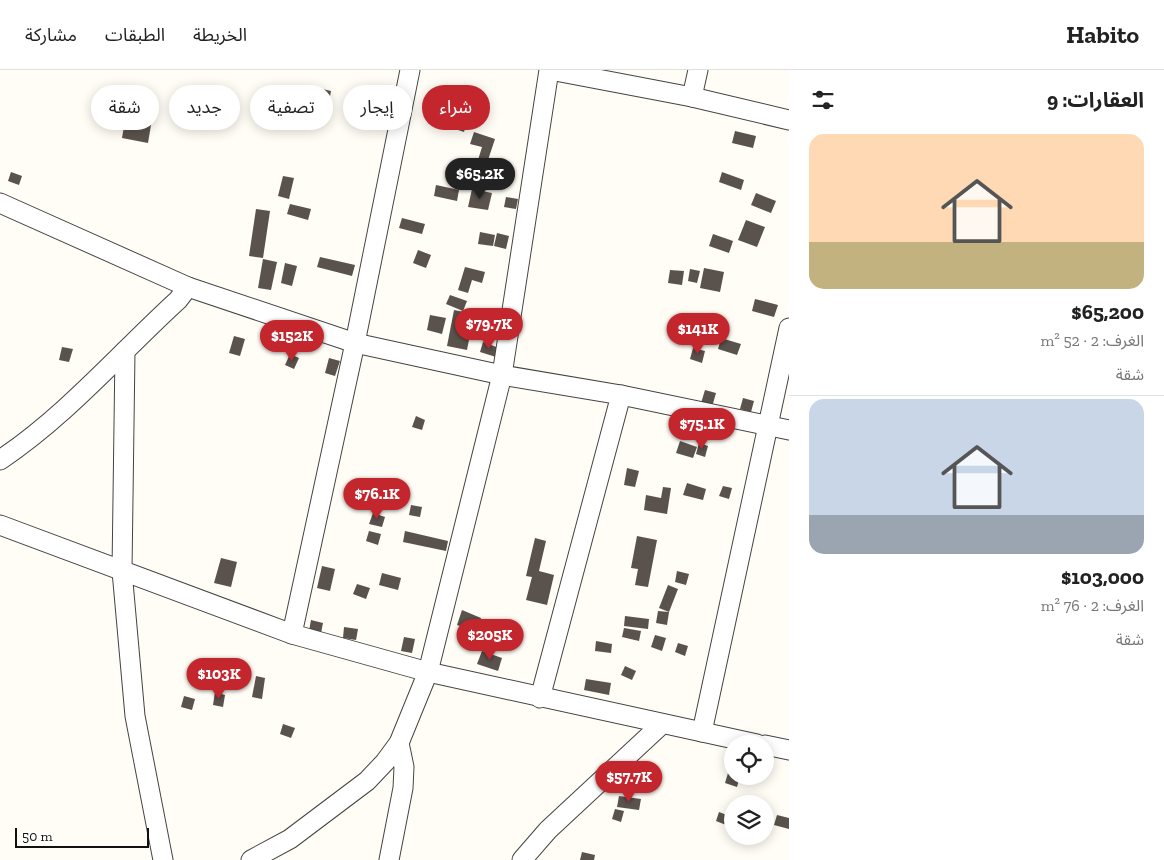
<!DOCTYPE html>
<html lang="ar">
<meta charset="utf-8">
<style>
:root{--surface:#fff;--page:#f2f2f2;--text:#222;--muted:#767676;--line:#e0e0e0;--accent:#c4262e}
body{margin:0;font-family:"Zilla Slab","Noto Sans Arabic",serif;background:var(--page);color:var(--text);direction:rtl;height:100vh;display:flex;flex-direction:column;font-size:19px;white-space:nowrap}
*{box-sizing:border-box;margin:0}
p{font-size:16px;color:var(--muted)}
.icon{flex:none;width:28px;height:28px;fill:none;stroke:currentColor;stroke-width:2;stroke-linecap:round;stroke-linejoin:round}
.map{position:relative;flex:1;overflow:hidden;direction:ltr}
.panel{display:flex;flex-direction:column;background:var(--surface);width:375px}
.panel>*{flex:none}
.banner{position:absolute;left:15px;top:15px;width:475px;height:45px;direction:rtl;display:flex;gap:10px}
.tools{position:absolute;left:724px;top:665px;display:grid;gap:10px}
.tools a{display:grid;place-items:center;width:50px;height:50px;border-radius:50%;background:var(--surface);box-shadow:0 2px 12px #0003;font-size:25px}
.scale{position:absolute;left:15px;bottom:12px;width:134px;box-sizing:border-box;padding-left:5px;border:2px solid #111;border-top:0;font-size:14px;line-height:18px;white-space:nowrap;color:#111;-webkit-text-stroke:4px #fff;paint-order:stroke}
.price{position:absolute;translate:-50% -42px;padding:0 11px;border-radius:18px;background:var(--accent);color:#fff;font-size:16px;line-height:32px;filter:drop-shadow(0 1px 2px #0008)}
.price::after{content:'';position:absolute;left:50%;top:30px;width:15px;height:11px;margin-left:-8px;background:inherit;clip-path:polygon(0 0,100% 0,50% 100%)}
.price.selected{background:#222;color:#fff}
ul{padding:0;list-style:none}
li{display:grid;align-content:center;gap:10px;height:265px;padding:0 20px}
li+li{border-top:1px solid var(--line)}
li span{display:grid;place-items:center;height:155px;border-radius:15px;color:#555}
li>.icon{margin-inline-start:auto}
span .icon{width:90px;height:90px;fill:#fffc;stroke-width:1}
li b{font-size:21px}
h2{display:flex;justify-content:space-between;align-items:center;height:60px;padding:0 20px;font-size:21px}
.tag{padding:0 18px;border-radius:22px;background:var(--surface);box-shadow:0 2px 12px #0003;font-size:18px;line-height:45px}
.tag.selected{background:var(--accent);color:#fff}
header{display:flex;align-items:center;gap:30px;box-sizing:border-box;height:70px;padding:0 25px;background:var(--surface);border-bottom:1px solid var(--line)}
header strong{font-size:24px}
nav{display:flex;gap:28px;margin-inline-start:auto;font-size:18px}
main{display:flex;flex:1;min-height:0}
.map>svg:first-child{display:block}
</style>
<header>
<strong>Habito</strong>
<nav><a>الخريطة</a><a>الطبقات</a><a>مشاركة</a></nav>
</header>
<main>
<section class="panel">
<h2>العقارات: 9<svg class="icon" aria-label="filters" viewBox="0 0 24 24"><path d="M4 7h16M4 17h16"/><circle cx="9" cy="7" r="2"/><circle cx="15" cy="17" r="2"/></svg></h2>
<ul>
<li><span style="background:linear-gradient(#ffd9b3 70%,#c2b280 0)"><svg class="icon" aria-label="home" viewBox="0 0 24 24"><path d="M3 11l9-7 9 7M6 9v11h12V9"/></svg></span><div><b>$65,200</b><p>الغرف: 2 · 52 m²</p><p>شقة</p></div></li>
<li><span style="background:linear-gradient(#c9d6e8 75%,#9aa5b1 0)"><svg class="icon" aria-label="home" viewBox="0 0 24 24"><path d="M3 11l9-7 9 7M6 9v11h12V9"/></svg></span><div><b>$103,000</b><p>الغرف: 2 · 76 m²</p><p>شقة</p></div></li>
</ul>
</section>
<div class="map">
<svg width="789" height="790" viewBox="0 0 789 790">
<rect width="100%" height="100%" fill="#fffdf5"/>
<!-- building -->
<g fill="#5a524d">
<path d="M318,18L331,21L329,32L316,29Z"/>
<path d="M443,20L468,21L467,43L442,42Z"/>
<path d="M126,44L152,49L148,73L122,68Z"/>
<path d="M455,48L467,52L464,62L452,58Z"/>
<path d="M735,61L756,66L753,78L732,73Z"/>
<path d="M474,62L495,69L487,93L478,90L482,77L470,74Z"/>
<path d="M11,102L22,106L19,115L8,111Z"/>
<path d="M722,102L744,110L741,120L719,112Z"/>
<path d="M283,106L294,108L289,129L278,126Z"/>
<path d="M436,115L459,120L457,131L434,126Z"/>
<path d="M472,119L492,123L488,140L468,137Z"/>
<path d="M756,123L776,131L771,143L751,135Z"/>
<path d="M506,127L518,129L516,139L504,137Z"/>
<path d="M290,134L311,139L308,150L287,144Z"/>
<path d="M256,139L270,141L263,188L249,186Z"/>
<path d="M402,148L425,154L422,164L399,158Z"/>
<path d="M746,150L765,157L757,177L738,170Z"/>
<path d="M480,162L495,165L493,176L478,174Z"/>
<path d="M497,163L509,166L506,179L494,176Z"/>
<path d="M713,164L733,171L729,183L709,176Z"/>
<path d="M418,180L431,185L426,198L413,193Z"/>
<path d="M320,187L355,195L352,206L317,197Z"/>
<path d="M263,189L277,192L271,220L258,218Z"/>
<path d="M285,193L297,196L292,216L281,213Z"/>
<path d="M465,197L485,202L482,213L472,210L468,223L458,220Z"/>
<path d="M704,198L724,202L720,222L700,218Z"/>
<path d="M690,199L700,201L697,213L688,211Z"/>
<path d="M670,200L684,201L682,215L668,213Z"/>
<path d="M450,225L467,231L463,241L446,234Z"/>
<path d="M755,229L778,235L774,247L752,241Z"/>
<path d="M454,240L474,244L467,280L447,276Z"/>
<path d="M430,245L446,248L442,264L427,260Z"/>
<path d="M234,266L245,269L240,286L229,283Z"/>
<path d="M721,268L741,274L737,285L718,279Z"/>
<path d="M483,272L499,278L496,287L480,282Z"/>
<path d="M62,277L73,279L69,292L59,290Z"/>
<path d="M693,278L705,281L702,293L690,289Z"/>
<path d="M290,284L299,288L294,299L285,295Z"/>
<path d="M329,288L340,291L335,306L325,303Z"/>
<path d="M705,320L716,323L712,337L701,333Z"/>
<path d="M743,328L754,331L751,342L740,339Z"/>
<path d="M416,346L425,350L422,360L412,357Z"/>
<path d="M680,371L697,377L693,388L676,383Z"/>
<path d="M699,373L708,376L705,387L696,384Z"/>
<path d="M627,398L639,401L635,417L624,415Z"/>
<path d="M687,413L706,419L703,430L683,425Z"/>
<path d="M723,416L732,418L729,429L719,426Z"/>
<path d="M663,417L671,418L667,444L644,440L646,425L661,428Z"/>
<path d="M411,435L422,437L420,447L409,445Z"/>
<path d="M373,443L385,447L382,457L369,454Z"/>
<path d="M369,461L381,464L378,475L366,471Z"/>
<path d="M405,461L448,471L446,481L403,472Z"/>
<path d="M637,466L657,470L648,517L635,515L638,499L631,498Z"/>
<path d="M535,468L546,471L539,501L554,505L547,535L526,530L532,507L526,506Z"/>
<path d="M221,488L237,492L231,517L214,513Z"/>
<path d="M322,496L335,499L330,521L317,518Z"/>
<path d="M677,501L689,504L686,515L675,512Z"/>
<path d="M382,503L401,508L398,520L379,515Z"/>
<path d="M357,514L370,518L366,529L353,524Z"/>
<path d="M668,515L678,519L669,542L659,538Z"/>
<path d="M462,540L481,548L476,562L457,555Z"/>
<path d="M658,541L669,542L667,555L656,553Z"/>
<path d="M625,546L649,549L648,559L624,556Z"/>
<path d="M311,550L323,553L321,563L309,561Z"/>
<path d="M344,557L358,559L356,570L343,568Z"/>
<path d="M624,558L641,561L639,571L622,567Z"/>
<path d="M655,565L666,568L662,581L651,577Z"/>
<path d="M404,567L415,569L412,583L401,581Z"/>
<path d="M596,571L612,574L611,583L595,581Z"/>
<path d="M678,573L688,576L685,586L675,582Z"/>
<path d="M482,581L502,588L498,601L477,594Z"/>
<path d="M207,593L217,596L214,608L204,606Z"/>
<path d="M625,596L636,601L632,610L621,605Z"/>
<path d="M256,606L265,608L262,629L252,627Z"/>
<path d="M586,609L611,613L609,625L584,620Z"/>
<path d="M215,622L225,625L223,637L213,635Z"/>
<path d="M184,626L195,629L192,640L181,637Z"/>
<path d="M283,654L295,658L291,668L280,664Z"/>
<path d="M728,703L732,704V706H740L737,717L725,713Z"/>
<path d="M619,726L641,729L639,740L617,737Z"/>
<path d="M615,739L624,741L621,752L612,749Z"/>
<path d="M719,742L732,747L731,757L716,751Z"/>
<path d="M777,745L789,748V759L774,755Z"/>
<path d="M582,782L595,785L594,790H580Z"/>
</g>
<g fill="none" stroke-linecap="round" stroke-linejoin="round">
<defs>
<g id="minor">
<path d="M550,0L692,27L789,50"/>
<path d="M692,27L698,0"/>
<path d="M0,133L188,217L355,273L502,305L621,325L789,360"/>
<path d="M125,281L122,501L135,646L163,790"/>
<path d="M0,390C66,346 120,283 178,230L188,217"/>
<path d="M0,455L292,564L428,602L757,674"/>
<path d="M292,564L355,273L410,0"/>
<path d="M540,628L621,325"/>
<path d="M702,662L789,258"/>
<path d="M765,675L789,680"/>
<path d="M251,790L290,769L367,711L385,692L399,673L428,602L502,305L549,0"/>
<path d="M389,790L403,718L404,697L399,673"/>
<path d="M522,790L548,760L662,654"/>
</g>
</defs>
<!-- minor casing -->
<use href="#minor" stroke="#444" stroke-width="21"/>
<!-- minor -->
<use href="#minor" stroke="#fff" stroke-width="19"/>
</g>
</svg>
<div class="tools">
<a><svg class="icon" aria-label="locate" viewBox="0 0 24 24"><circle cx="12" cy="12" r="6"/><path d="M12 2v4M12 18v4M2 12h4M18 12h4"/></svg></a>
<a><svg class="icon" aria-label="layers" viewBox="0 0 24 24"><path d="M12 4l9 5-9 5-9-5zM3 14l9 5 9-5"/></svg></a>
</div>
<div class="scale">50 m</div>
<b class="price selected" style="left:480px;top:130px">$65.2K</b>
<b class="price" style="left:489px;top:280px">$79.7K</b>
<b class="price" style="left:698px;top:285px">$141K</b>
<b class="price" style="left:292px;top:292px">$152K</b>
<b class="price" style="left:702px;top:380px">$75.1K</b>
<b class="price" style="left:377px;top:450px">$76.1K</b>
<b class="price" style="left:490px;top:591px">$205K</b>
<b class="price" style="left:219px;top:630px">$103K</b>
<b class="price" style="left:629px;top:733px">$57.7K</b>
<div class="banner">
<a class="tag selected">شراء</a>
<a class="tag">إيجار</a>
<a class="tag">تصفية</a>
<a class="tag">جديد</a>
<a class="tag">شقة</a>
</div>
</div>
</main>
